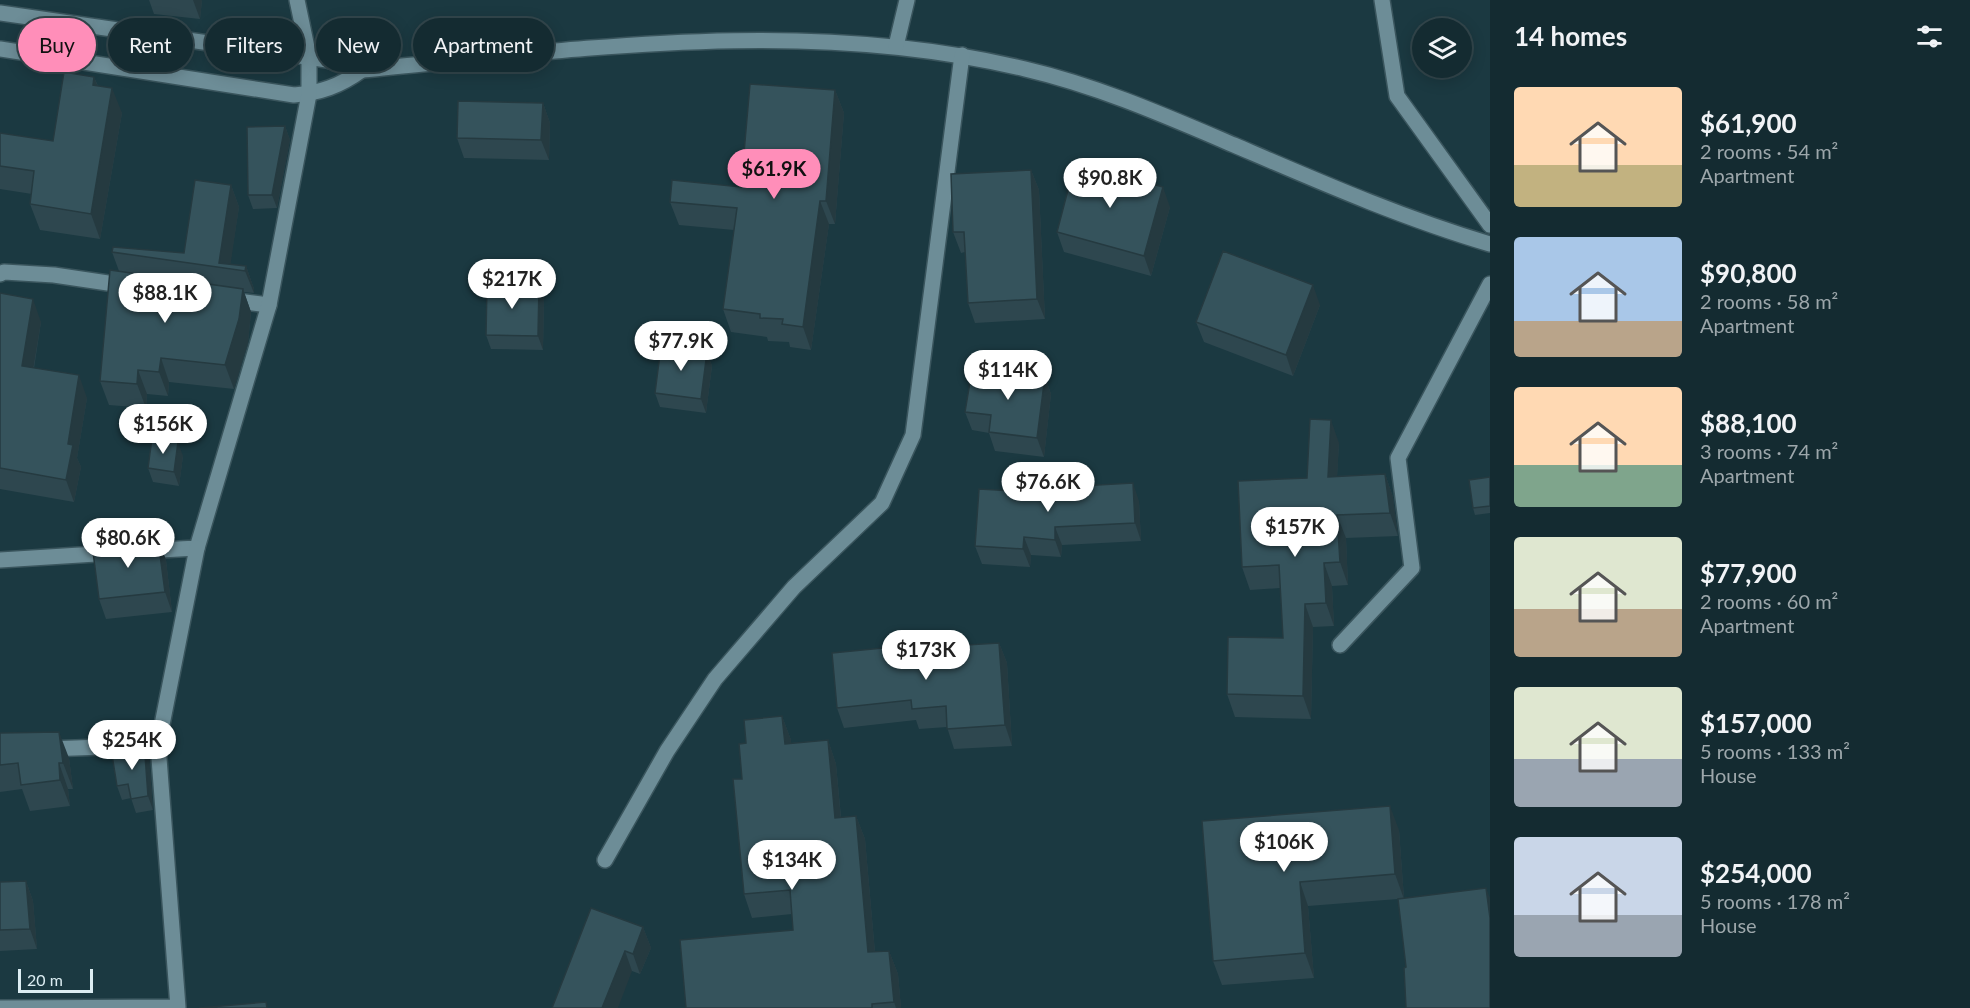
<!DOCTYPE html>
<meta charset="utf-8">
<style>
:root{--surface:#142b31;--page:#1d3339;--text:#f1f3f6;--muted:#9da7ab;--line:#33474d;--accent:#ff8eb9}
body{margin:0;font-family:Lato,sans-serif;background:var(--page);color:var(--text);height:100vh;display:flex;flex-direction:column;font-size:22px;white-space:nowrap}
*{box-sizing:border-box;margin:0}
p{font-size:20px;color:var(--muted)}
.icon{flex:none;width:33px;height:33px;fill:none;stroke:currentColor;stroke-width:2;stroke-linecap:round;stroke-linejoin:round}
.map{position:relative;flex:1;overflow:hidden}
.sheet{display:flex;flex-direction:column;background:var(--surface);width:480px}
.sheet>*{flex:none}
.banner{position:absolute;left:18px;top:18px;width:570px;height:54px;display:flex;gap:12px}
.tools{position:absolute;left:1412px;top:18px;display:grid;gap:12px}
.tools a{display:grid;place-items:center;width:60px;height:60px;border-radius:50%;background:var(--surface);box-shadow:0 3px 15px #0003,0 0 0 2px var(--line);font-size:30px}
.scale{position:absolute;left:18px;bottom:15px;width:75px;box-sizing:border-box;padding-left:6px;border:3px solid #dcedf2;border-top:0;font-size:16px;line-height:21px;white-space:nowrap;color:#dcedf2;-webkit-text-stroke:4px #1b3941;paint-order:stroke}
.price{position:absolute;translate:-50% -51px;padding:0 14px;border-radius:21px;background:#fff;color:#222;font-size:20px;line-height:39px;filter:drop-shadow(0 2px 3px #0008)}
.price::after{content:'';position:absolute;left:50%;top:36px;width:18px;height:14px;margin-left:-9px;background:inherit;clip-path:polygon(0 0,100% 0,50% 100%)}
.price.current{background:var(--accent);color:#111}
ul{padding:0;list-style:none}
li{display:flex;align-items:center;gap:18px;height:150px;padding:0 24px}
li span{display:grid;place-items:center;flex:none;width:168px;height:120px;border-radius:6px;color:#555}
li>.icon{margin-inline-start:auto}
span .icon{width:72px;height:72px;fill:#fffc;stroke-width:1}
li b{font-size:26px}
h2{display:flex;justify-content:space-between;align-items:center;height:72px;padding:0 24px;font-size:26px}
.tag{padding:0 21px;border-radius:27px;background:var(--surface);box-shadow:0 3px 15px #0003,0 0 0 2px var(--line);font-size:21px;line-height:54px}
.tag.current{background:var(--accent);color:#111}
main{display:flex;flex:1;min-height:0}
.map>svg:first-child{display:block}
</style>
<main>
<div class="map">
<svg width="1490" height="1008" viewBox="0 0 1490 1008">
<rect width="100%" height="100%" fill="#1b3941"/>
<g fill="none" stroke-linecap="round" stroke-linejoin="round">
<defs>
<g id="minor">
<path d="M1382,0L1397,96L1490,225"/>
<path d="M0,13L327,60L362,70C582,49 807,16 1025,69C1098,86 1166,116 1234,145C1318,181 1402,218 1490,244"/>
<path d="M896,46L907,0"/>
<path d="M0,49L294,95C320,93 340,86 362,70"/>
<path d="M0,274L4,272L54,275L128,286"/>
<path d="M229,300L269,305"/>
<path d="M142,551L197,548L269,305L309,94V57L297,0"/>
<path d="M0,560L112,553"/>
<path d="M1340,645L1412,568L1398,458L1490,284"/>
<path d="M47,749L158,745"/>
<path d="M605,860L667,751L715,679L794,587L882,503L913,435L962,55"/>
<path d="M0,1008L178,1007L158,745L197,548"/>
</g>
</defs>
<!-- minor casing -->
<use href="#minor" stroke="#3a555d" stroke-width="18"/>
<!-- minor -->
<use href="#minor" stroke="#6d8d97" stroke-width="15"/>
</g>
<!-- wall -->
<g fill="#2e474f">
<path d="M149,0H202L200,19L154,14Z"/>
<path d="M94,77L98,86L122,113L100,239L40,230L30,204L32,194L0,189V133L53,141Z"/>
<path d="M835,90L844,113L835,224H829L811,350L790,347L789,342L768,341L767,337L731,332L723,309L734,230L679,225L670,202L741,187Z"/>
<path d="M543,103L550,123L549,160L464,158L457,138Z"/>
<path d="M285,126L290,140L277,208L253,209L248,195Z"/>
<path d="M1031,170L1039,190L1045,319L975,323L968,303L965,252L961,253L953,232Z"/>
<path d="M231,185L239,207L230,264L246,266L254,289V293L244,292L251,312L248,343L234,389L169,382L168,396L147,394L146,408L109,405L100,381L119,271L112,252L184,253Z"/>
<path d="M1170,207L1151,276L1064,252L1057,232Z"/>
<path d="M0,293L41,322L34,368L87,398L77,458L81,467L74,502L0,489Z"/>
<path d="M544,298L543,350L491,349L486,335Z"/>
<path d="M1320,305L1293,376L1204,342L1196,322Z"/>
<path d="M707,352L712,366L706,413L660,407L655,393Z"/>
<path d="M996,374L1045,376L1051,394L1044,457L995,451L989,433L972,430L965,412Z"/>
<path d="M1339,443L1337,476L1385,474L1393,497L1398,536L1346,538L1348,585L1332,586L1334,626L1313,627L1311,719L1235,717L1227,694L1283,638L1280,588L1250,590L1242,567L1307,478Z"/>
<path d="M183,456L179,486L153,482L148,468Z"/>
<path d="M1490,477V513L1475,515L1473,508Z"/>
<path d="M1139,501L1141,541L1062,545L1061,557L1031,555L1030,567L982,564L975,546Z"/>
<path d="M158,540L166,560L172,612L106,619L99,599Z"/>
<path d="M999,643L1007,663L1012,746L954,749L947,727L919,729L916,720L844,728L837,708L935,647Z"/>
<path d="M782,716L791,740V743L828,740L836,764L841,817L856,816L865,839L875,952L889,951L898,974L901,1008H686L793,930L792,914L752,918L744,894L742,779L746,743Z"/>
<path d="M0,733L69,758L73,789H68L70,806L30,811L22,789L0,792Z"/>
<path d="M136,752L149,755L153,810L136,813L131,798L122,800L117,786Z"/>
<path d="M1202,821L1399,830L1404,898L1406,967L1398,899L1308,906L1314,978L1222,985L1213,961Z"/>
<path d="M26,881L33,901L37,949L0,951V882Z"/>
<path d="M643,927L651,948L640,974L632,971L552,1008Z"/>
</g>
<!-- shaded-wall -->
<g fill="#253a40">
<path d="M193,0H202L200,19Z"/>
<path d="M94,77L104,102L93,85Z"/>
<path d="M112,88L122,113L100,239L91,214Z"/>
<path d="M835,90L844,113L835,224L826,201Z"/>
<path d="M543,103L550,123L549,160L541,140Z"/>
<path d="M285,126L290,140L277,208L272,195Z"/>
<path d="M1031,170L1039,190L1045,319L1037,299Z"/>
<path d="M231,185L239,207L230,268L219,263Z"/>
<path d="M1163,187L1170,207L1151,276L1144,256Z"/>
<path d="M820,201L829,224L811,350L803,327Z"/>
<path d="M246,266L254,289V293L245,271Z"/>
<path d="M539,285L544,298L543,350L538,336Z"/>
<path d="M1313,285L1320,305L1293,376L1286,355Z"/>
<path d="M243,289L251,312L248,343L234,389L225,365Z"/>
<path d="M33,299L41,322L30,388L22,366Z"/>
<path d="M707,352L712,366L706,413L701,399Z"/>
<path d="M161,358L169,382L168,396L159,372Z"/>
<path d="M138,370L147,394L146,408L137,384Z"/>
<path d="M79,375L87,398L77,458L81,467L74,502L66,480L68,444Z"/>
<path d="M1045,376L1051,394L1044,457L1037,438Z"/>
<path d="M1331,420L1339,443L1336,500L1328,477Z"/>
<path d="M178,442L183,456L179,486L174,472Z"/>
<path d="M1385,474L1393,497L1398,536L1390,513Z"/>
<path d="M1133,483L1139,501L1141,541L1135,523Z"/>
<path d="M1337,515L1346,538L1348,585L1340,562Z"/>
<path d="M1055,527L1062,545L1061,557L1055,540Z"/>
<path d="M1024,537L1031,555L1030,567L1023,549Z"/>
<path d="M158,540L166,560L172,612L165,592Z"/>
<path d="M1324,563L1332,586L1334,626L1326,603Z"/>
<path d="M1305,604L1313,627L1311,719L1303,696Z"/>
<path d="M999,643L1007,663L1012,746L1005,725Z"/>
<path d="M782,716L791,740L793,768L785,744Z"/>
<path d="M59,732L69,758L73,789L63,763Z"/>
<path d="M828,740L836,764L843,842L835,818Z"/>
<path d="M144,741L149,755L153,810L148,796Z"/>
<path d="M59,763L68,789L70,806L60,780Z"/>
<path d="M1390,806L1399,830L1404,899L1395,874Z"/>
<path d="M856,816L865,839L877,976L868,952Z"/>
<path d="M26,881L33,901L37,949L30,929Z"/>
<path d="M1300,882L1308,906L1314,978L1305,953Z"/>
<path d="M1486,888L1490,898V918Z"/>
<path d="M643,927L651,948L640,974L633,954Z"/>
<path d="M625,951L632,971L618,1008H602Z"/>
<path d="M889,951L898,974L901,1008H896L894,1002Z"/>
</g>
<!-- building -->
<g fill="#35535c" stroke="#253a40" stroke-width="1.5">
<path d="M64,72L94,77L93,85L112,88L91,214L30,204L34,171L0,166V133L53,141Z"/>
<path d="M750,84L835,90L826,201H820L803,327L782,324L783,319L760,318V314L723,309L737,208L670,202L672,180L741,187Z"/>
<path d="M458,101L543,103L541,140L457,138Z"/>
<path d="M285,126L272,195H248L247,127Z"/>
<path d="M1075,163L1163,187L1144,256L1057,232Z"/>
<path d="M1031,170L1037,299L968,303L964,232H953L951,174Z"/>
<path d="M195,180L231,185L219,263L246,266L245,271L112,252L113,247L184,253Z"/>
<path d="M1223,251L1313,285L1286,355L1196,322Z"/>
<path d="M110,270L243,289L239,319L225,365L161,358L159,372L138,370L137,384L100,381Z"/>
<path d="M487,284L539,285L538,336L486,335Z"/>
<path d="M0,293L33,299L22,366L79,375L68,444L73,445L66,480L0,468Z"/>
<path d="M661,346L707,352L701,399L655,393Z"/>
<path d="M972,370L996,374V370L1045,376L1037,438L989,432L991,415L965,412Z"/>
<path d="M1310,419L1331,420L1328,477L1385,474L1390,513L1337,515L1340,562L1324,563L1326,603L1305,604L1303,696L1227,694L1228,637L1283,638L1279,565L1242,567L1238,481L1307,478Z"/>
<path d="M152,438L178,442L174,472L148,468Z"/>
<path d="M1490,477V506L1473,508L1469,480Z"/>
<path d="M1133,483L1135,523L1055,527V540L1024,537L1023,549L975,546L979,489L1081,495L1080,486Z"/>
<path d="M158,540L165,592L99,599L92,544Z"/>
<path d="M934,643V647L999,643L1005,725L947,729L946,706L912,709L911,700L837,708L832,653Z"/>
<path d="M782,716L785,744L828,740L835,818L856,816L868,952L889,951L894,1002L872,1004V1008H686L680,940L793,930L790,890L744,894L733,779H742L739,744L746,743L744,720Z"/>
<path d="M59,732L63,763H59L60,780L21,785L18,763L0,765V733Z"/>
<path d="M144,741L148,796L131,799L128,784L117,786L112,755L136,752L134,742Z"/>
<path d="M1390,806L1395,874L1300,882L1305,953L1213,961L1202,821Z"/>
<path d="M26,881L30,929L0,930V882Z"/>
<path d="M1486,888L1490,918V1008H1406L1404,968L1406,967L1398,899Z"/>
<path d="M591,908L643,927L633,954L625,951L602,1008H552Z"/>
<path d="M266,1002L267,1008H199Z"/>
</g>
</svg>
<div class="tools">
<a><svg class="icon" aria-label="layers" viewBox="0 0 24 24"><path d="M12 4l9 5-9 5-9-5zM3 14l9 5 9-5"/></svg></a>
</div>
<div class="scale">20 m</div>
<b class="price current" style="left:774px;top:200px">$61.9K</b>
<b class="price" style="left:1110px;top:209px">$90.8K</b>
<b class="price" style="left:512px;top:310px">$217K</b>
<b class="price" style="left:165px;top:324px">$88.1K</b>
<b class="price" style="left:681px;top:372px">$77.9K</b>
<b class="price" style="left:1008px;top:401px">$114K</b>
<b class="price" style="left:163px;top:455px">$156K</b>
<b class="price" style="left:1048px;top:513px">$76.6K</b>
<b class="price" style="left:1295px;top:558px">$157K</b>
<b class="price" style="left:128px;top:569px">$80.6K</b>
<b class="price" style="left:926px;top:681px">$173K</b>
<b class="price" style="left:132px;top:771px">$254K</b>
<b class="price" style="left:1284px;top:873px">$106K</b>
<b class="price" style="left:792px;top:891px">$134K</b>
<div class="banner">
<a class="tag current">Buy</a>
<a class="tag">Rent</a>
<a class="tag">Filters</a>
<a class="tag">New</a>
<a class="tag">Apartment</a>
</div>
</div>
<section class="sheet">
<h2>14 homes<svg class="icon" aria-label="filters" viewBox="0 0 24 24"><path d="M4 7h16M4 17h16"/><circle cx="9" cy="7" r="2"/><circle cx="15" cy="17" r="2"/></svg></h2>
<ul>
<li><span style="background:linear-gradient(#ffd9b3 65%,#c2b280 0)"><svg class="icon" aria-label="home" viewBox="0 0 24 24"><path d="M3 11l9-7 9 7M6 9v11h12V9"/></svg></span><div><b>$61,900</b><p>2 rooms · 54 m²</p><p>Apartment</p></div></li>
<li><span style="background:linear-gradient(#a9c7e8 70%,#b9a48a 0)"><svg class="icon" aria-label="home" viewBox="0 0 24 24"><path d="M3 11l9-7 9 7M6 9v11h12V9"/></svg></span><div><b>$90,800</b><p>2 rooms · 58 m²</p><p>Apartment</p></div></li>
<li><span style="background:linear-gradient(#ffd9b3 65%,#7fa58c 0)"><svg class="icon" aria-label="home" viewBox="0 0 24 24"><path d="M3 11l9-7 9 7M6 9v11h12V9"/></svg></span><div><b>$88,100</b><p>3 rooms · 74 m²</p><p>Apartment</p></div></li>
<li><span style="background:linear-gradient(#dfe7d0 60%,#b9a48a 0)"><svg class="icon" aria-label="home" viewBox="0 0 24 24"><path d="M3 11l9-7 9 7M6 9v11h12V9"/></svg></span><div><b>$77,900</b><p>2 rooms · 60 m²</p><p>Apartment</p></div></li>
<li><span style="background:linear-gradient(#dfe7d0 60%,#9aa5b1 0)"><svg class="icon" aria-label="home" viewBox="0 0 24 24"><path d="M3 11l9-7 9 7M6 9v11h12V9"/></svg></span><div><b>$157,000</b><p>5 rooms · 133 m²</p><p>House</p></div></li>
<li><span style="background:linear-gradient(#c9d6e8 65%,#9aa5b1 0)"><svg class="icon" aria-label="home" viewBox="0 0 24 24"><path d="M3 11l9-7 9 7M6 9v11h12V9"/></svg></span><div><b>$254,000</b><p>5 rooms · 178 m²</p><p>House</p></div></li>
</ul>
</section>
</main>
